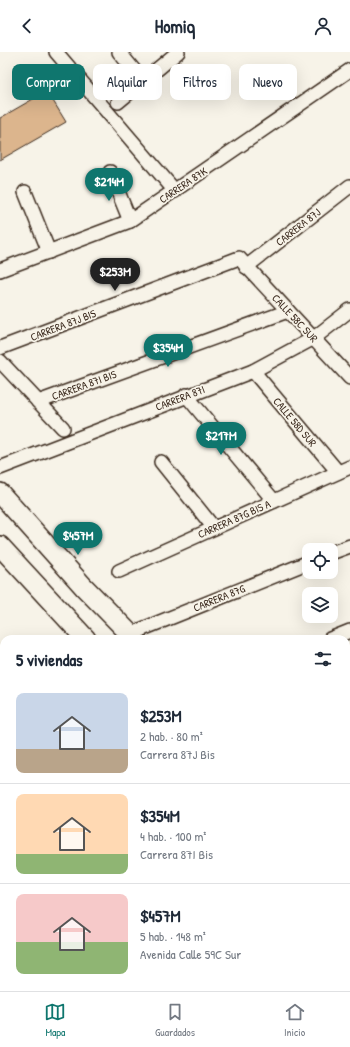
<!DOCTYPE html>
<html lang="es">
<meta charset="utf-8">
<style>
:root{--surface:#fff;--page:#f6f6f7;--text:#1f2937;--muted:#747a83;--line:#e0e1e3;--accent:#0f766e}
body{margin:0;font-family:"Patrick Hand",sans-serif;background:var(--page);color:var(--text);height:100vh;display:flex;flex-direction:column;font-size:15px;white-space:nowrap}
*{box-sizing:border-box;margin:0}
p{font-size:13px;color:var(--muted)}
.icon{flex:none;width:22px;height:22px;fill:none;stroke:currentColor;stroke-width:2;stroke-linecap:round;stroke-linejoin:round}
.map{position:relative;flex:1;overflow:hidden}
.drawer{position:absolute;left:0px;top:583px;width:350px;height:356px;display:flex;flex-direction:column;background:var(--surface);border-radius:12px 12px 0 0;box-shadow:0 4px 16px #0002}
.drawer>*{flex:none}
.banner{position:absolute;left:12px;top:12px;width:326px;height:36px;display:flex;gap:8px}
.fabs{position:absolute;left:302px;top:491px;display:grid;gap:8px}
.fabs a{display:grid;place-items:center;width:36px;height:36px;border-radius:8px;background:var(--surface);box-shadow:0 4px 16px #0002;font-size:20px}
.price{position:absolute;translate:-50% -34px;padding:0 9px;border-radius:14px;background:var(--accent);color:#fff;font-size:13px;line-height:26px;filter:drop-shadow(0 1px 2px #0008)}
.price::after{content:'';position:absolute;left:50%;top:24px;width:12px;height:9px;margin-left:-6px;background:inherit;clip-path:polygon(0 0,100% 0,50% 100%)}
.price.active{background:#222;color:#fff}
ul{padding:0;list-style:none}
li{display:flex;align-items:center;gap:12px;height:100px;padding:0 16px}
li+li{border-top:1px solid var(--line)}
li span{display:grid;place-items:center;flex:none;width:112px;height:80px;border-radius:8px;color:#555}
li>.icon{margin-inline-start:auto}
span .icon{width:48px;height:48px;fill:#fffc;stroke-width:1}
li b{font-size:17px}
h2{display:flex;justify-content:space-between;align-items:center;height:48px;padding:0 16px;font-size:17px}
.pill{padding:0 14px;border-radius:8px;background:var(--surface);box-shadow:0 4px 16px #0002;font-size:14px;line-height:36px}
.pill.active{background:var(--accent);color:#fff}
header{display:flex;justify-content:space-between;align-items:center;height:52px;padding:0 16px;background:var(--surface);font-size:18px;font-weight:800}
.dock{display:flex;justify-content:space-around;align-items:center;height:56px;border-top:1px solid var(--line);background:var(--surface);font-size:11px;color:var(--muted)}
.dock a{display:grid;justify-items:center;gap:2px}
.dock .active{color:var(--accent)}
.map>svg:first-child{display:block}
</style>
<header><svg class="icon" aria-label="back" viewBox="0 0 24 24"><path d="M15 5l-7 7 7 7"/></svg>Homiq<svg class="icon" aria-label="person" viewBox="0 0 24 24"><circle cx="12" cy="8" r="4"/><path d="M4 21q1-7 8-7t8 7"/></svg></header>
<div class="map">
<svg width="350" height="939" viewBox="0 0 350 939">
<rect width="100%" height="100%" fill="#f7f3e8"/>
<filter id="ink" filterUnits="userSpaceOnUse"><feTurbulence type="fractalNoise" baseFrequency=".025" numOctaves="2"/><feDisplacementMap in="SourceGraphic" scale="8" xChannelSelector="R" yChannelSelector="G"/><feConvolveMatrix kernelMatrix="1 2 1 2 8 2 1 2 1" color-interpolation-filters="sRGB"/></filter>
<g filter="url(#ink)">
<!-- green -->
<path fill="#c4d88d" stroke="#808156" d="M346,882L350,886V939H227L236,935H346Z"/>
<!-- building -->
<path fill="#dcb58d" stroke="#3b2a1e" d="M47,39L66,70L0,108V66Z"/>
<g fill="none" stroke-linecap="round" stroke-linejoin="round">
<defs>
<g id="street">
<path d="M56,0L175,139"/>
<path d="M119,0L143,29"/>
<path d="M118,50L178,0"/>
<path d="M110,120L130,169"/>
<path d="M25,140L49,200"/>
<path d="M246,215L350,134"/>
<path d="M0,218L130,169L350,18"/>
<path d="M0,296L239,206L350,326"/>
<path d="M0,309L63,376"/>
<path d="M253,319L338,420"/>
<path d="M186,343L274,449"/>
<path d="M38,350L288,259"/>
<path d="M161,410L214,476"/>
<path d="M0,416L253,319L314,286L350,258"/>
<path d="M331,501L350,494"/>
<path d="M119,519L350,415"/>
<path d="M130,582L309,510"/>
<path d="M330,587L350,579"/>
<path d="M0,636L4,641"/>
<path d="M346,654L350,652"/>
<path d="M0,708L4,707"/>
<path d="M116,935L117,939"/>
<path d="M191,939L202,935"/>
</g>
<g id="secondary">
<path d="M0,441L84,535L135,587"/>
<path d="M0,494L86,587"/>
<path d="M346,730L349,724"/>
<path d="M346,808L350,812"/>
<path d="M0,809L4,808"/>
<path d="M346,863L350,867"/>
<path d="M0,870L4,881"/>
<path d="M25,935L26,939"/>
</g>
</defs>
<!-- street casing -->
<use href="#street" stroke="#3b2a1e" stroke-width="16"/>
<!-- secondary casing -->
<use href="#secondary" stroke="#3b2a1e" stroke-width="22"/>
<!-- street -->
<use href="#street" stroke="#f7f3e8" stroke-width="13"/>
<!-- secondary -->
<use href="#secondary" stroke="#f7f3e8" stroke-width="19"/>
</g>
</g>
<g text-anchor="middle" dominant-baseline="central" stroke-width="3.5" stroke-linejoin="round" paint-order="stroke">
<!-- street labels -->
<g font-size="11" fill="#3b2a1e" stroke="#f7f3e8">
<text transform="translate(183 133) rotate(-34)">CARRERA 87K</text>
<text transform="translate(298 175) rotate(-38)">CARRERA 87J</text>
<text transform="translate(295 266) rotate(47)">CALLE 58C SUR</text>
<text transform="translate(63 273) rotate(-21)">CARRERA 87J BIS</text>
<text transform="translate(84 333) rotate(-20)">CARRERA 87I BIS</text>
<text transform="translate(180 346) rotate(-21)">CARRERA 87I</text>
<text transform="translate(295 370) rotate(50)">CALLE 58D SUR</text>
<text transform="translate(234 467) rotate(-24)">CARRERA 87G BIS A</text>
<text transform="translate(219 546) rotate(-22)">CARRERA 87G</text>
</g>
</g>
</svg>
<div class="fabs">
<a><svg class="icon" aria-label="locate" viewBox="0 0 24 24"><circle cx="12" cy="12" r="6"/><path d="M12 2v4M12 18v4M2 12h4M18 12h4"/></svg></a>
<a><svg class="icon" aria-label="layers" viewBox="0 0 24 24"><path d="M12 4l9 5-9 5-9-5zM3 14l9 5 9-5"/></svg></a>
</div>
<b class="price" style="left:109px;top:150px">$214M</b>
<b class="price active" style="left:115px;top:240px">$253M</b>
<b class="price" style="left:168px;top:316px">$354M</b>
<b class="price" style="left:221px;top:404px">$217M</b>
<b class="price" style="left:78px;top:504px">$457M</b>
<div class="banner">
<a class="pill active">Comprar</a>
<a class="pill">Alquilar</a>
<a class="pill">Filtros</a>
<a class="pill">Nuevo</a>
</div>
<section class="drawer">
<h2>5 viviendas<svg class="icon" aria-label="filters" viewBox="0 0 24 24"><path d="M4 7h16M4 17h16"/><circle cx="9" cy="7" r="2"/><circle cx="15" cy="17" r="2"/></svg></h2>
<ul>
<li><span style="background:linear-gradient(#c9d6e8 70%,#b9a48a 0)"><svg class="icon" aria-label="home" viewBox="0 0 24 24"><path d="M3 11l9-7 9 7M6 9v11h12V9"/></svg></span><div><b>$253M</b><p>2 hab. · 80 m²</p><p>Carrera 87J Bis</p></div></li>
<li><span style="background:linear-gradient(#ffd9b3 75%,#8fb573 0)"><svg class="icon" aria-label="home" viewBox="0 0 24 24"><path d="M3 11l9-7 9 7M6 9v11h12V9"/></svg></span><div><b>$354M</b><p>4 hab. · 100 m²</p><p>Carrera 87I Bis</p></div></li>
<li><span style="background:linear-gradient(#f6c9c9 60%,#8fb573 0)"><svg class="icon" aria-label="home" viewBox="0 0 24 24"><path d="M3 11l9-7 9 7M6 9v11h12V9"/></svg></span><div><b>$457M</b><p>5 hab. · 148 m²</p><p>Avenida Calle 59C Sur</p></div></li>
</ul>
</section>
</div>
<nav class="dock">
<a class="active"><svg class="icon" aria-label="map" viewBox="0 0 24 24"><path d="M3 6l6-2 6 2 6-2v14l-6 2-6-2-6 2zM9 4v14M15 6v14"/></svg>Mapa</a>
<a><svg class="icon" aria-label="saved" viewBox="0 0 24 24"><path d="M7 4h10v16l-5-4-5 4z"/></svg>Guardados</a>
<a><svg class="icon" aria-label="home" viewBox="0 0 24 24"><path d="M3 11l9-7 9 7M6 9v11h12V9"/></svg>Inicio</a>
</nav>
